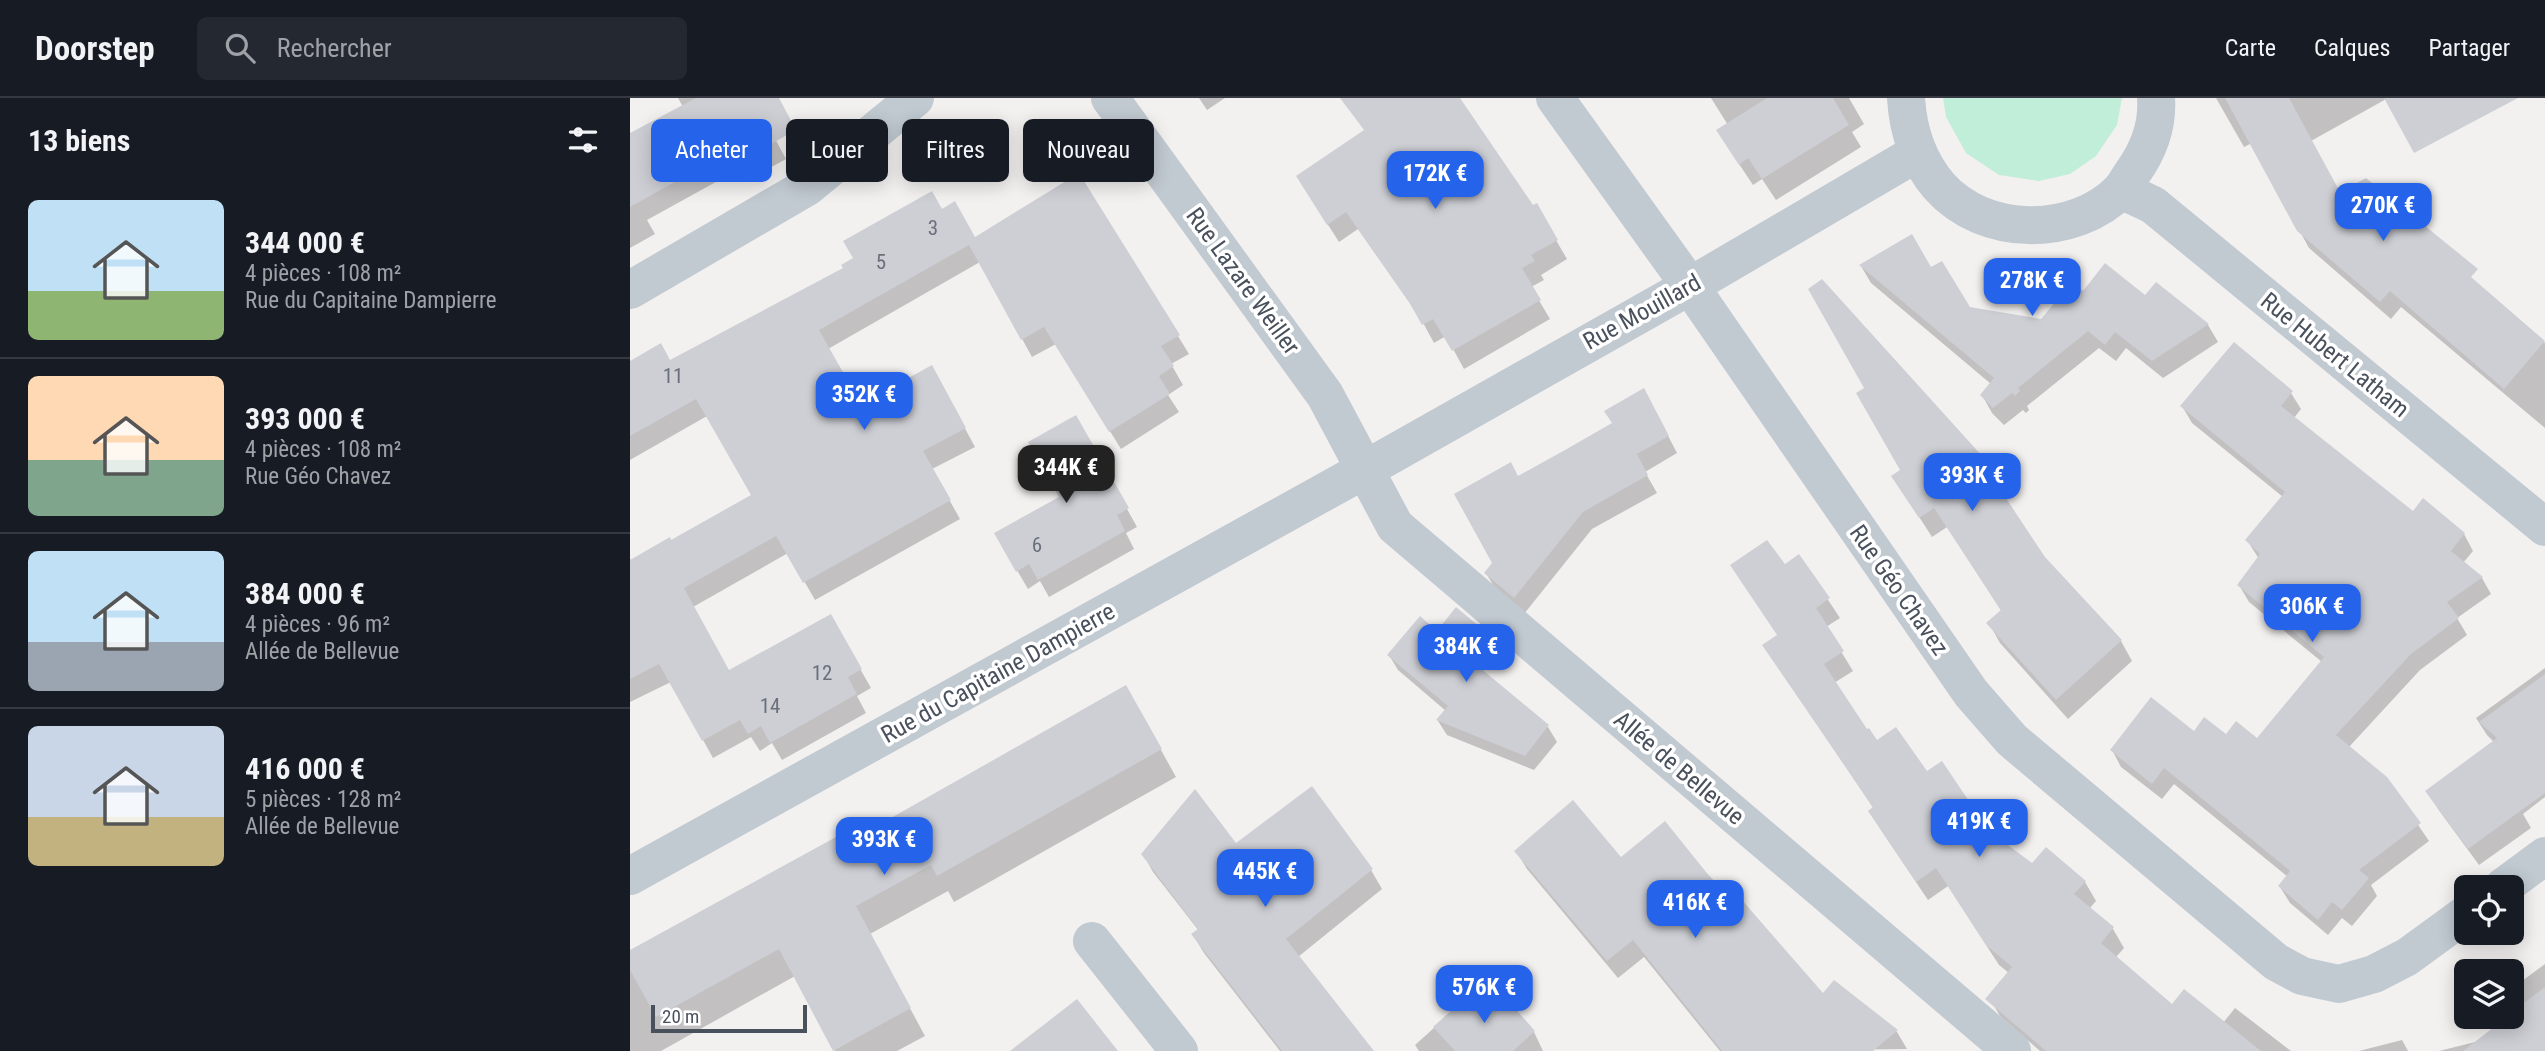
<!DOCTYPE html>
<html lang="fr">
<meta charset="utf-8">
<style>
:root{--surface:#171b24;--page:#242831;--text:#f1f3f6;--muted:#9ea1a6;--line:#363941;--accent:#2563eb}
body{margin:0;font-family:"Roboto Condensed",sans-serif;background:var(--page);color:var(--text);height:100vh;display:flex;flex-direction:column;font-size:26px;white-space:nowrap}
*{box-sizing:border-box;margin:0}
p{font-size:23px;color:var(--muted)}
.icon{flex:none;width:38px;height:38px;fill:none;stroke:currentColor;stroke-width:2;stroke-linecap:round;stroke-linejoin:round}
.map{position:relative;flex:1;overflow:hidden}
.panel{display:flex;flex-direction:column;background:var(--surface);width:630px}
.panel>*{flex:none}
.guide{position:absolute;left:21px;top:21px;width:665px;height:63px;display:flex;gap:14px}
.controls{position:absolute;left:1824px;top:777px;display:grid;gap:14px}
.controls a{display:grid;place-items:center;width:70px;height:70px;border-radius:10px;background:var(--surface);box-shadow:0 4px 18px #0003;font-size:35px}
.scale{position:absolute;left:21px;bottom:18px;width:156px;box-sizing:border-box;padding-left:7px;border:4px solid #49515d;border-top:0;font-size:19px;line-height:24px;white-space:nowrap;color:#49515d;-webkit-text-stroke:5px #fff;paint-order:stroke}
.price{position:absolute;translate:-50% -60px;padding:0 16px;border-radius:14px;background:var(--accent);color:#fff;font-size:23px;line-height:46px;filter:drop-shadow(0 2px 4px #0008)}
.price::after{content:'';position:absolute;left:50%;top:42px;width:21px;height:16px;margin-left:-10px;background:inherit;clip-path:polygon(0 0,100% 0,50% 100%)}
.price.active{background:#222;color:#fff}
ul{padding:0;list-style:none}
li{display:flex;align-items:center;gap:21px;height:175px;padding:0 28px}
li+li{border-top:2px solid var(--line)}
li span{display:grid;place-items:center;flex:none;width:196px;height:140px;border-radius:10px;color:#555}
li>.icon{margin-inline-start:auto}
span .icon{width:84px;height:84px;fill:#fffc;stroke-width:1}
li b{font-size:30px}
h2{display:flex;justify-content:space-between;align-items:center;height:84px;padding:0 28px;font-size:30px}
.tag{padding:0 24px;border-radius:10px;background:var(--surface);box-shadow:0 4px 18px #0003;font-size:24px;line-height:63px}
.tag.active{background:var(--accent);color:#fff}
header{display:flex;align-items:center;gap:42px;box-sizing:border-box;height:98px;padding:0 35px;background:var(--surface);border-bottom:2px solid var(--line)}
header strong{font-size:33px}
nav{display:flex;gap:38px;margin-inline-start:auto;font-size:24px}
.search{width:490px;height:63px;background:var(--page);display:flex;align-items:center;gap:18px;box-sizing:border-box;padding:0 24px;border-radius:10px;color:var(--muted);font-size:26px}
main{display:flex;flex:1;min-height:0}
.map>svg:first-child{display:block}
</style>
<header>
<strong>Doorstep</strong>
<div class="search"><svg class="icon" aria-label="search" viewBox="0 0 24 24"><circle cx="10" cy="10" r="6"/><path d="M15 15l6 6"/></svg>Rechercher</div>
<nav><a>Carte</a><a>Calques</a><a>Partager</a></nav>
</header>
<main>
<section class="panel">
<h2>13 biens<svg class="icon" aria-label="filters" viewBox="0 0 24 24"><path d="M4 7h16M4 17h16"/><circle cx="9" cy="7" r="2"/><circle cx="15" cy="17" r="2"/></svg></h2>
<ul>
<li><span style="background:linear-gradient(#bfe0f5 65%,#8fb573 0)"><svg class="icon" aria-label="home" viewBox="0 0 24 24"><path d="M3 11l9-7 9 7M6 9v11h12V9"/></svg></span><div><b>344 000 €</b><p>4 pièces · 108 m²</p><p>Rue du Capitaine Dampierre</p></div></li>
<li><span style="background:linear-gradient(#ffd9b3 60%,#7fa58c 0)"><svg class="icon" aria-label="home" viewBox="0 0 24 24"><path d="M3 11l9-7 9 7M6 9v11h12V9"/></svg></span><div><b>393 000 €</b><p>4 pièces · 108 m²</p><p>Rue Géo Chavez</p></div></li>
<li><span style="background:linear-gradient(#bfe0f5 65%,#9aa5b1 0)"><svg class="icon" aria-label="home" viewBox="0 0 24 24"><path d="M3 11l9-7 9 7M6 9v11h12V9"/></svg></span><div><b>384 000 €</b><p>4 pièces · 96 m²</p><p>Allée de Bellevue</p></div></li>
<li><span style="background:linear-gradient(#c9d6e8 65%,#c2b280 0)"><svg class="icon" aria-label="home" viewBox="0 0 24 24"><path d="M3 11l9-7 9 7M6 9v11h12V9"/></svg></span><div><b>416 000 €</b><p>5 pièces · 128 m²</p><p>Allée de Bellevue</p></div></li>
</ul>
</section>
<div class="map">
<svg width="1915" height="953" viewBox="0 0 1915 953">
<rect width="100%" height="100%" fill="#f3f1f0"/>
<!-- green -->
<path fill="#c1eed8" d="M1313,0H1492L1487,27L1466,58L1440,76L1409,83L1369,77L1336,55L1316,19Z"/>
<!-- shadow -->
<g fill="#0003">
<path d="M48,0H123L156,61L120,81L113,69L17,122L25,136L0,150V38L53,9Z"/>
<path d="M569,0H595L577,12Z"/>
<path d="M785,0H807L903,110L906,108L937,161L911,177L914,182L901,189L920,221L834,271L816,238L804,245L791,221L728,131L709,144L679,97Z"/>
<path d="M1081,0H1219L1234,26L1222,34L1231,49L1146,102L1132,81L1123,87L1101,54L1098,27Z"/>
<path d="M1586,0H1758L1681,43L1710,96L1728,86L1915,245V330L1771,209L1761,221L1679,150L1622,45L1614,49Z"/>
<path d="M311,113L345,141L548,238L559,256L541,266L553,287L538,297L549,314L491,351L426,246L402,259L350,164L198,251L231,308L312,288L345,349L302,371L330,421L185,502L158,455L63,509L99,574L200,518L241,590L227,598L236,615L152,662L142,645L130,653L121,639L83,660L41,584L0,604V460L1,463L41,444L123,398L77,318L0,362V265L40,264L216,171Z"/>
<path d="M1231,168L1300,171L1339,211L1412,223L1453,195L1515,200L1578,227L1588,244L1533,280L1496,250L1486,263L1469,250L1397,308L1399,312L1396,315L1393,312L1374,327L1362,315L1352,297L1361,286L1241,185Z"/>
<path d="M1661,295L1671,311L1664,320L1783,415L1834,436L1843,453L1833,465L1852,480L1861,496L1827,520L1837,537L1790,572L1719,649L1756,680L1799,743L1741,787L1747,798L1722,828L1712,820L1698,837L1660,805L1650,789L1658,779L1544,686L1532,701L1491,669L1482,652L1564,636L1627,642L1692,564L1619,504L1609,487L1629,461L1617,442L1653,399L1562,325L1552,308Z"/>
<path d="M1023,309L1047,355L1015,374L1027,395L962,431L894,516L866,492L856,475L864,466L888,380Z"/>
<path d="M446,319L507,429L496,435L504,451L419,499L410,483L398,491L366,436L431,400Z"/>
<path d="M1361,371L1373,390L1369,393L1413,460L1491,543L1502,563L1438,621L1370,545L1359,525L1372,514L1317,429L1302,439L1263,378Z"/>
<path d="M1169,458L1210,520L1196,529L1223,573L1204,585L1236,634L1247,644L1297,675L1357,734L1402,768L1455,784L1466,803L1459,811L1483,831L1494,850L1486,859L1543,909L1593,925L1605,910L1661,953H1410L1370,918L1359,899L1379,875L1369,867L1318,788L1298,802L1251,732L1240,713L1244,711L1134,548L1148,538L1155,468Z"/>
<path d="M808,535L855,536L864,551L848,570L918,629L927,644L904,672L817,637L808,623L816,613L768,572L759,557Z"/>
<path d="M1915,570V699L1893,716L1901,730L1849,767L1808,711L1797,693L1864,644L1857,637L1846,620Z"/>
<path d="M496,589L546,679L324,804L318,793L240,836L295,938L267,953H205L165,878L31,953H0V856L222,744Z"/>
<path d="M682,691L741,772L752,791L668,859L742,953H650L574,855L563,837L569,833L523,774L513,756L606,747Z"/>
<path d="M886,753L991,761L1075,775L1193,898L1204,884L1267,934L1277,951L1090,953L1014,859L988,880L897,771Z"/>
<path d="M1915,866V953H1809L1849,943L1881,919L1890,911L1881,891Z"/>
<path d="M866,892L904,934L913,953H789L785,947L844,894L853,904Z"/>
<path d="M1772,942L1778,953H1729Z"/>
</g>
<!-- building -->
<g fill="#cdcfd5">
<path d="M66,0H149L166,32L109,64L102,52L0,109V35Z"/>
<path d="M710,0H830L903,107L907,105L928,142L901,157L905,163L892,170L911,202L822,253L803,221L792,227L779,204L716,114L697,127L666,78L734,32Z"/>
<path d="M1137,0H1203L1219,27L1132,81L1118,60L1109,67L1086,32Z"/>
<path d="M1595,0H1659L1710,94L1736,80L1848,171L1841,179L1915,243L1874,291L1760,193L1750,204L1667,133Z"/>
<path d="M1754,0H1888L1784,55Z"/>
<path d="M449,75L550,237L531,248L544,268L529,278L540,296L479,334L414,229L391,242L339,147L189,232L231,306L302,267L336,330L293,353L321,402L173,485L146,438L54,490L99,572L201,516L232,571L218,579L227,596L140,645L131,628L118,636L110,622L72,643L29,566L0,581V462L40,439L41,442L121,397L66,301L0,338V263L31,245L40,262L213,170L211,167L223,160L213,143L302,93L312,111L325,103L345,139Z"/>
<path d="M1282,136L1301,169L1312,163L1340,209L1411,221L1442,184L1453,193L1475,165L1515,197L1526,184L1579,226L1522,263L1485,234L1475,247L1458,233L1388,290L1390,293L1385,298L1382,295L1363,310L1350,297L1364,280L1229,167Z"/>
<path d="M1192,181L1363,370L1358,373L1415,459L1492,542L1426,602L1356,525L1371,512L1304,410L1289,420L1261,378L1270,372L1226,295L1234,290L1178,191Z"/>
<path d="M1604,244L1663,293L1651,308L1783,413L1793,400L1835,435L1821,453L1853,479L1817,504L1829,520L1781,556L1706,637L1757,679L1791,725L1729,772L1739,780L1712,812L1702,804L1688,822L1648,788L1660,773L1591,716L1534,670L1522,686L1480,652L1521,599L1564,633L1574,619L1596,636L1606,623L1627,640L1694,559L1607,487L1630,456L1615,442L1655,394L1550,308Z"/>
<path d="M1014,290L1039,338L1007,356L1018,377L953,414L884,500L854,475L862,465L824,396L881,364L888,378L935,352L982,325L974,313Z"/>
<path d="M446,317L499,410L487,417L495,433L408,482L399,466L386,474L364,435L429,399L398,344Z"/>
<path d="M1137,442L1155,466L1169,456L1200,500L1186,510L1214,553L1194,566L1237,631L1239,630L1247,642L1266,629L1297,673L1312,663L1359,733L1402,765L1416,749L1456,783L1444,796L1484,829L1471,845L1542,906L1554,891L1631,953H1416L1355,901L1382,869L1356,847L1306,770L1286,784L1238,713L1243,709L1132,547L1147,537L1100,467Z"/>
<path d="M826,509L857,535L837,559L919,627L895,658L806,622L818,608L757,557L790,518L807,533Z"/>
<path d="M1915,576V695L1838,751L1795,693L1867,640L1849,624Z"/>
<path d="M496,587L532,651L307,778L301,767L226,808L281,910L203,953L149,851L26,919L0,872V852L217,733L222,742Z"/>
<path d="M682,688L743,771L656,841L744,953H652L561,836L568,831L511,756L565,691L606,745Z"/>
<path d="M943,702L991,759L1035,723L1076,774L1105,806L1111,801L1193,895L1204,882L1268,932L1243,953H1092L1003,842L977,863L884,753Z"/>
<path d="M1915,889V953H1833L1877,919H1881V915Z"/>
<path d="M867,890L905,933L883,953H825L803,929L844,892L853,902Z"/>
<path d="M447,901L488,953H380Z"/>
</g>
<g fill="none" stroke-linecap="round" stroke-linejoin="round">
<!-- street -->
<g stroke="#c1c9d1" stroke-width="38">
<path d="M480,0L695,297L765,428L1382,953"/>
<path d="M925,0L1060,188L1341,595L1382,642L1646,864L1672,878L1709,886L1744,876L1777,859L1836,816"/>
<path d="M1276,0C1278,33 1287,62 1309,88C1354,139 1444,140 1491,92C1495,87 1499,80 1503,74C1518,53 1528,27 1526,0"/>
<path d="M1491,92L1523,107L1915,429"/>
<path d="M0,192L177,89L285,0"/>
<path d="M0,778L736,371L1060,188L1287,55"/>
<path d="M1873,789L1915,758"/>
<path d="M462,843L549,953"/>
</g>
</g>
<g text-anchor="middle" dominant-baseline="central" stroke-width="7" stroke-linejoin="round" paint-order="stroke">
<!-- number labels -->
<g font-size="21" fill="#6a707b">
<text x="303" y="130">3</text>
<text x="251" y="164">5</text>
<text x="43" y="278">11</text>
<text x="407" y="447">6</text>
<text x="192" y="575">12</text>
<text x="140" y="608">14</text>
</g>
<!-- street labels -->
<g font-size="24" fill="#49515d" stroke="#fff">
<text transform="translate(613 183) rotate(54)">Rue Lazare Weiller</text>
<text transform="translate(1012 214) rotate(-29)">Rue Mouillard</text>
<text transform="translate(1705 257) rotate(39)">Rue Hubert Latham</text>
<text transform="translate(1269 492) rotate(55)">Rue Géo Chavez</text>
<text transform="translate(368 575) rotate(-29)">Rue du Capitaine Dampierre</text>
<text transform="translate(1049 670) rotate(40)">Allée de Bellevue</text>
</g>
</g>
</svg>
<div class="controls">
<a><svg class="icon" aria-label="locate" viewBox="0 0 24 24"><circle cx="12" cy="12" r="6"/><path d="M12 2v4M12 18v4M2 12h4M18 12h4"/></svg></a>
<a><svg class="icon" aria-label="layers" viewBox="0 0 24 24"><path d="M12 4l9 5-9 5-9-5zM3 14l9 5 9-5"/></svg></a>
</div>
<div class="scale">20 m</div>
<b class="price" style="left:805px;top:113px">172K €</b>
<b class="price" style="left:1753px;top:145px">270K €</b>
<b class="price" style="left:1402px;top:220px">278K €</b>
<b class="price" style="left:234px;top:334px">352K €</b>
<b class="price active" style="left:436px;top:407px">344K €</b>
<b class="price" style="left:1342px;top:415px">393K €</b>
<b class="price" style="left:1682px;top:546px">306K €</b>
<b class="price" style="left:836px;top:586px">384K €</b>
<b class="price" style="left:1349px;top:761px">419K €</b>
<b class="price" style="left:254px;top:779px">393K €</b>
<b class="price" style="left:635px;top:811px">445K €</b>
<b class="price" style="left:1065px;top:842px">416K €</b>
<b class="price" style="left:854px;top:927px">576K €</b>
<div class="guide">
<a class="tag active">Acheter</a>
<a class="tag">Louer</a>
<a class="tag">Filtres</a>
<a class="tag">Nouveau</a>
</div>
</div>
</main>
